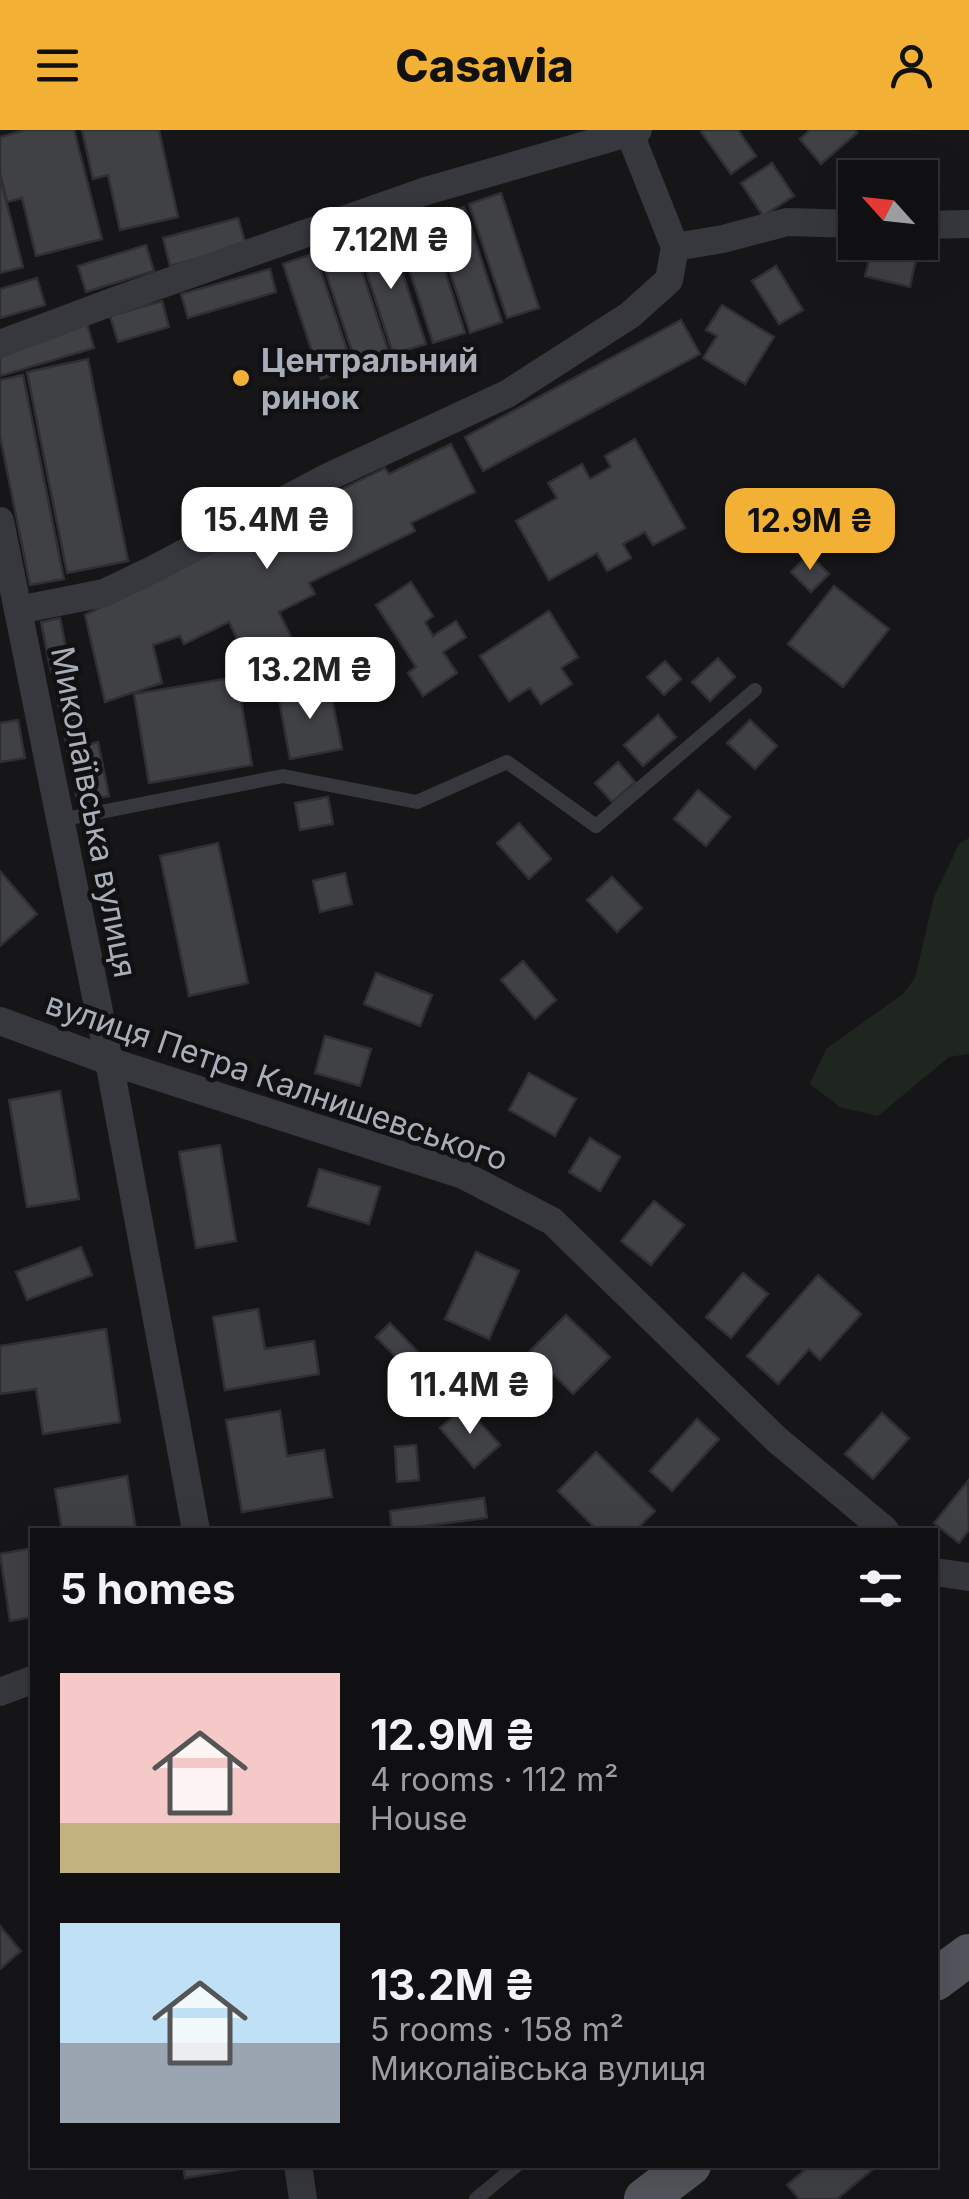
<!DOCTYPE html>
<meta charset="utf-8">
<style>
:root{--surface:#101012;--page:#1e1e20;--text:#f1f3f6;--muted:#9c9d9f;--line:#303032;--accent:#f2b134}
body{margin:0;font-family:Inter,sans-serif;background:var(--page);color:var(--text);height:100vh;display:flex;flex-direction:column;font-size:38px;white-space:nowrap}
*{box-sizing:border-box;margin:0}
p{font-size:32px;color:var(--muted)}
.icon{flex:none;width:55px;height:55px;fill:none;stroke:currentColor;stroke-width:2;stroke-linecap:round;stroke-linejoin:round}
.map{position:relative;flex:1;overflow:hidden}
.panel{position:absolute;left:30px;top:1398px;width:908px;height:640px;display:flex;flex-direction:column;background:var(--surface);border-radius:0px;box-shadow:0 10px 40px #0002,0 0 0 2px var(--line)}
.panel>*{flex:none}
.needle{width:65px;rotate:297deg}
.controls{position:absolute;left:838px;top:30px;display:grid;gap:20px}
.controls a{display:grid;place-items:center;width:100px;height:100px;border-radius:0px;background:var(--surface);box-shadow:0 10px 40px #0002,0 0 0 2px var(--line);font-size:50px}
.price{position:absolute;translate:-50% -85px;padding:0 22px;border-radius:20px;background:#fff;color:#222;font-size:32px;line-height:65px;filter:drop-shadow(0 2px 5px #0008)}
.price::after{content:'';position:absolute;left:50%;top:60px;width:30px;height:22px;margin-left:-15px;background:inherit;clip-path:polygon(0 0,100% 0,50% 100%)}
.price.on{background:var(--accent);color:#111}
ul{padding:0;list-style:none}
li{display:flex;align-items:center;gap:30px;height:250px;padding:0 30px}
li span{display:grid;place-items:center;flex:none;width:280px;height:200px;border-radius:0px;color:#555}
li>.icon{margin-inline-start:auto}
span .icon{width:120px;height:120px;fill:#fffc;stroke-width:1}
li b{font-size:42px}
h2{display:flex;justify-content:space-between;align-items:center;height:120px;padding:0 30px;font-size:42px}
header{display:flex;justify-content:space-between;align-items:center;height:130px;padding:0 30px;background:var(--accent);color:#111;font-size:45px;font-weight:800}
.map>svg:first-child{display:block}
</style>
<header><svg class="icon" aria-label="menu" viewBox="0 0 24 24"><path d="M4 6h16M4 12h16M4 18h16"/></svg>Casavia<svg class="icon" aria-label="person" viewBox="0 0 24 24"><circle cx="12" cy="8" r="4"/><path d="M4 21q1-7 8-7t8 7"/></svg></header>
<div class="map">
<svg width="969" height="2069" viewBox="0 0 969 2069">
<rect width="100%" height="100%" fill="#161618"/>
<!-- green -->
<path fill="#1e261f" d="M969,708V924L949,927L878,986L840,977L810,954L826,919L903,864L915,848L934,767L959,714Z"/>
<!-- building -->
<g fill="#404145" stroke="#303034" stroke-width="2.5">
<path d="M26,0H74L102,109L36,126L22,68L7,72L0,43V7Z"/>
<path d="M82,0H159L178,87L120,100L108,45L93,49Z"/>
<path d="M703,0H738L756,26L731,44L701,2Z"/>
<path d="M810,0H855L857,3L821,34L800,9Z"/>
<path d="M772,33L794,66L763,86L741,53Z"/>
<path d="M0,47L23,137L0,143Z"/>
<path d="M501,63L539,178L507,188L469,74Z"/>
<path d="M464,77L502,192L470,203L432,88Z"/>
<path d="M238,88L246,115L170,136L163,108Z"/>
<path d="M428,88L465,203L433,213L396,99Z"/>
<path d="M388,99L426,214L393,224L356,110Z"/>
<path d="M352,111L390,226L357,237L319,122Z"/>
<path d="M874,112H885L918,120L910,157L865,146Z"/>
<path d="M146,115L154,141L86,162L78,136Z"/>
<path d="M315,123L353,238L321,249L283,134Z"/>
<path d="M776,136L803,180L779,194L752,151Z"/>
<path d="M270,139L276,162L188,188L181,164Z"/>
<path d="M37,148L45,175L0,188V159Z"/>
<path d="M162,171L169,197L118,212L110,186Z"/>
<path d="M722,175L774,207L745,254L703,228L717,206L706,200Z"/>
<path d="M681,190L700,224L483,341L465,307Z"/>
<path d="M87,194L94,218L0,246V219Z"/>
<path d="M88,229L128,431L67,443L27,242Z"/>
<path d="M23,245L64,449L30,455L0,306V250Z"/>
<path d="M635,309L685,398L653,415L645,402L623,414L631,428L607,441L597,423L549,450L516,391L557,368L548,353L582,334L590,349L611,337L605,326Z"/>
<path d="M451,314L475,362L411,393L415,401L309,453L315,464L279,482L295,515L250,536L229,492L184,514L180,506L153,515L162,553L105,572L85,485L385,338L389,344Z"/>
<path d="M809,424L829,444L811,462L791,442Z"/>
<path d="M411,452L433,486L425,492L433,506L456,491L466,507L443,522L457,543L423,566L408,543L416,537L376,475Z"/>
<path d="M834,456L889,499L843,557L788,514Z"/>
<path d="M549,481L578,527L561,538L572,554L541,574L530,558L509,571L480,526Z"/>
<path d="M60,488L70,538L51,542L41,492Z"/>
<path d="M718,528L735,547L710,571L692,552Z"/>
<path d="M665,531L681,549L664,565L647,547Z"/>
<path d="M237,547L252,635L149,653L134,564Z"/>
<path d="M329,554L342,619L290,629L278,564Z"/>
<path d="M76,559L87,615L98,612L109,666L78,673L56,563Z"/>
<path d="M658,585L676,607L643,636L624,615Z"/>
<path d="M18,590L25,628L0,632V593Z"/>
<path d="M750,590L777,616L755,639L727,613Z"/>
<path d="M618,632L635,652L612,672L595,653Z"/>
<path d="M698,660L730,687L706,716L674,689Z"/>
<path d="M328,667L333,694L300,700L295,673Z"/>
<path d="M519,693L551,729L529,749L497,713Z"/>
<path d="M218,713L248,853L189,866L160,726Z"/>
<path d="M0,741L37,784L0,816Z"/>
<path d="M345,743L352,774L320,782L313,751Z"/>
<path d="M612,747L642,778L617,802L587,770Z"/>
<path d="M523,831L556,870L535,889L501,850Z"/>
<path d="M376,843L432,865L420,896L364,874Z"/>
<path d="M325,906L371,919L360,956L315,943Z"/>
<path d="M529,943L576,969L555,1006L509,980Z"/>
<path d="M60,961L79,1069L27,1077L9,970Z"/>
<path d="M590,1008L620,1027L600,1061L569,1042Z"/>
<path d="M220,1015L236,1111L196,1118L179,1022Z"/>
<path d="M319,1039L380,1057L369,1094L308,1076Z"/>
<path d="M654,1071L684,1095L651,1135L621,1111Z"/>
<path d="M81,1117L92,1145L27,1170L16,1142Z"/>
<path d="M476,1122L519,1141L489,1209L445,1189Z"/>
<path d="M743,1143L768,1164L731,1208L706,1187Z"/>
<path d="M818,1145L861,1184L820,1230L809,1219L778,1254L747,1226Z"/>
<path d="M258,1179L265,1219L314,1211L319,1244L225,1260L213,1187Z"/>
<path d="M566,1185L610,1227L573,1264L530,1221Z"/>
<path d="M390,1193L418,1222L404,1235L376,1207Z"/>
<path d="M106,1199L120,1292L43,1304L36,1259L0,1264V1216Z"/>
<path d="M465,1276L500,1315L474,1338L440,1298Z"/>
<path d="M280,1281L287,1326L324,1320L332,1367L242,1382L226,1290Z"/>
<path d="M882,1283L909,1308L873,1349L845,1324Z"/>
<path d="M697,1289L719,1309L672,1361L650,1341Z"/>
<path d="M416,1315L419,1350L397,1352L395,1317Z"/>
<path d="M596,1322L655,1381L636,1400H597L558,1361Z"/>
<path d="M127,1346L136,1400H62L55,1359Z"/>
<path d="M968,1351L969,1400L959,1413L934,1393Z"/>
<path d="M484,1368L487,1388L392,1400L390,1381Z"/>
<path d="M32,1418V1487L10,1491L0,1424Z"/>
<path d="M0,1796L21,1821L0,1839Z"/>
<path d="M183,2035H247V2038L185,2048Z"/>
<path d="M811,2035H878L837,2069H799L787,2055Z"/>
</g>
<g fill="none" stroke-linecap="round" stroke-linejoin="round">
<!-- lane -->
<g stroke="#37383d" stroke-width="14">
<path d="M60,690L283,646L417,672L507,632L596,696L755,560"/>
<path d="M476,2069L517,2035"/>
</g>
<!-- street -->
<g stroke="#37383d" stroke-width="28">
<path d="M920,95L969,94"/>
<path d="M675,117L723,109L787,92L855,94"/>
<path d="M0,214L117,170L426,61L638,0"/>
<path d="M0,391L109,931L196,1400"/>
<path d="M18,480L104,463L154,439L324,349L507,264L630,185L669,150L675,117L630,4"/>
<path d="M0,891L109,931L463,1045L552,1091L776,1309L885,1400"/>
<path d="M935,1442L969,1447"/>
<path d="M0,1562L32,1550"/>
<path d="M298,2035L303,2069"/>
</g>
<!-- primary -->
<g stroke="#53555c" stroke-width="42">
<path d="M935,1850L969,1825"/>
<path d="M645,2069L690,2035"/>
</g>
</g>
<!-- markers -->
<circle fill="#f2b134" stroke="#111113" stroke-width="4" cx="241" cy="248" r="10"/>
<g text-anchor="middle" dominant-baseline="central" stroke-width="9" stroke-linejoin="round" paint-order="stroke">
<!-- poi labels -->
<g font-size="32" font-weight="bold" fill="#a8adb8" stroke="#111113" text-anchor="start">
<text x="261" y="230">Центральний<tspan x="261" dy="37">ринок</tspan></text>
</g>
<!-- street labels -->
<g font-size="32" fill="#a8adb8" stroke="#111113">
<text transform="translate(94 682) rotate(79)">Миколаївська вулиця</text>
<text transform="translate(277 951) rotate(19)">вулиця Петра Калнишевського</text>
</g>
</g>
</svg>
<div class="controls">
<a><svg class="needle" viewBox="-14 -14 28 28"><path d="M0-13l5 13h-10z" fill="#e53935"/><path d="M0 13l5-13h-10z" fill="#9c9d9f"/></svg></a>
</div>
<b class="price" style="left:391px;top:162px">7.12M ₴</b>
<b class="price" style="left:267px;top:442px">15.4M ₴</b>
<b class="price on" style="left:810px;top:443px">12.9M ₴</b>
<b class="price" style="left:310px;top:592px">13.2M ₴</b>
<b class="price" style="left:470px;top:1307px">11.4M ₴</b>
<section class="panel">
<h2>5 homes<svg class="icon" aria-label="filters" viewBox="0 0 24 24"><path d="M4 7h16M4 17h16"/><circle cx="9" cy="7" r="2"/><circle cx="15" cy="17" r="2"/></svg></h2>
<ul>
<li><span style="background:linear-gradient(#f6c9c9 75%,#c2b280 0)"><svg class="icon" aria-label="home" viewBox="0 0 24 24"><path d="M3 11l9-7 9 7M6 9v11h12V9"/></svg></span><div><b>12.9M ₴</b><p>4 rooms · 112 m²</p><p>House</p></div></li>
<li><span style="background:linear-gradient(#bfe0f5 60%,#9aa5b1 0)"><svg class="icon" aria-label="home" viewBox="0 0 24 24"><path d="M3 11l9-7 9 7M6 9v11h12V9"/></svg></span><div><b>13.2M ₴</b><p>5 rooms · 158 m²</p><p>Миколаївська вулиця</p></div></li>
</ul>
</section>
</div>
